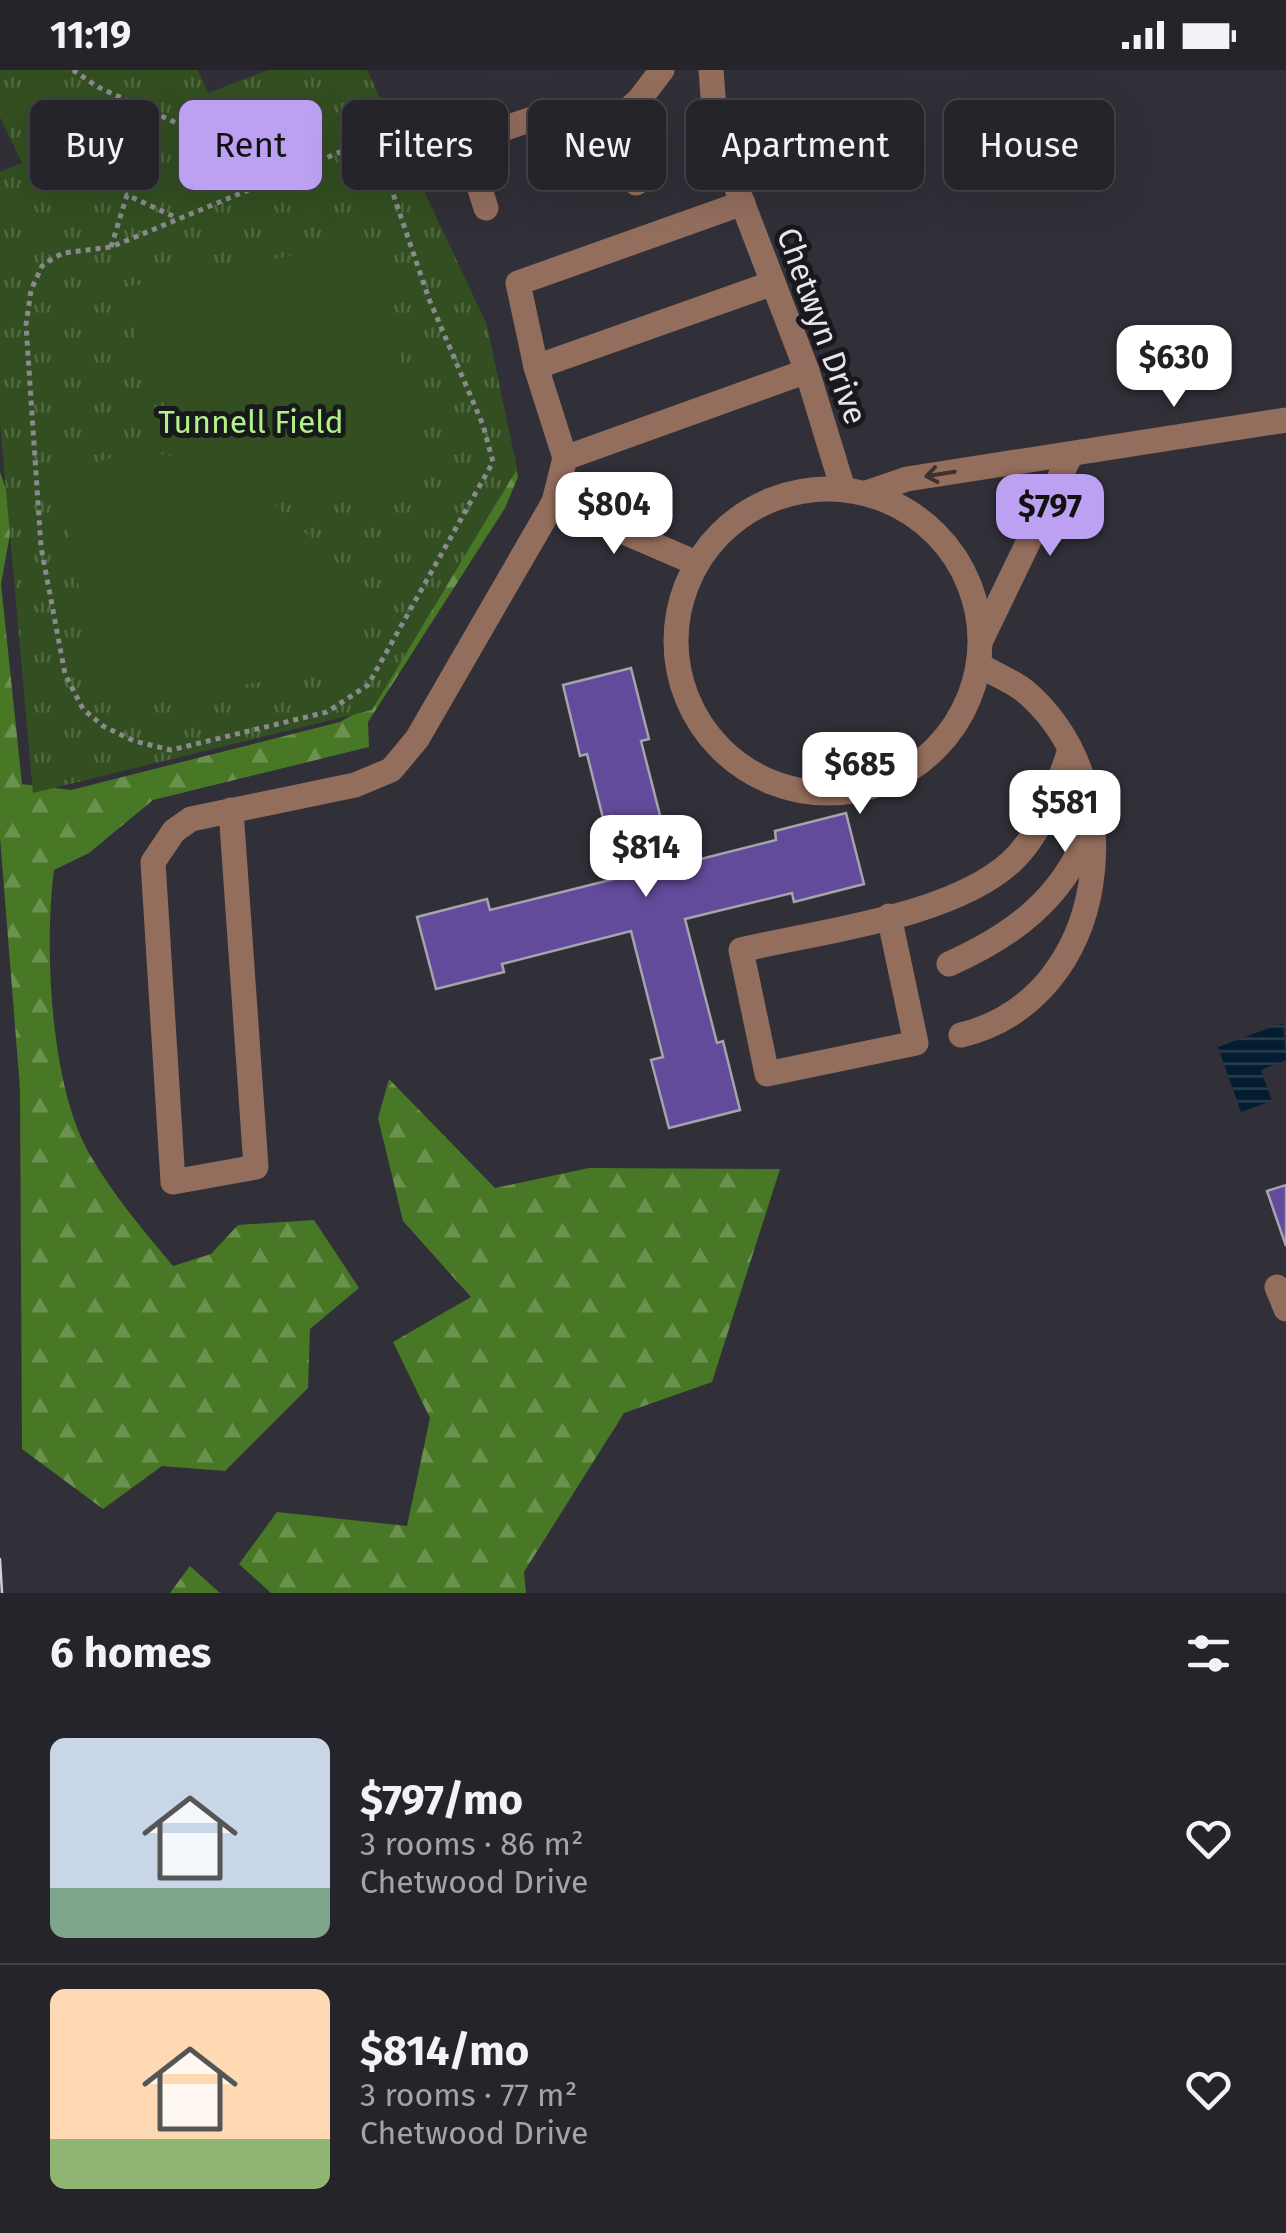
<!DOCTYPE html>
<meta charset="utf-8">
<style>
:root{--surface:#25242a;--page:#313036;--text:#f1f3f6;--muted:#a3a4a8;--line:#424147;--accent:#bca0f2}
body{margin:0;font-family:"Fira Sans",sans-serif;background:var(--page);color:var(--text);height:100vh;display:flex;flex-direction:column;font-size:38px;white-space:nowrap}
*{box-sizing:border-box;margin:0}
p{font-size:32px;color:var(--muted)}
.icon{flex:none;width:55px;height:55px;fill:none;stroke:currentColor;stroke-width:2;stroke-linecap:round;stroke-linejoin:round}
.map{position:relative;height:1523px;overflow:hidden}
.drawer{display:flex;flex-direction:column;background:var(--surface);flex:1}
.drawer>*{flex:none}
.top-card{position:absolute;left:30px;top:30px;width:1228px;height:90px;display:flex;gap:20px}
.price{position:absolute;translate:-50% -85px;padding:0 22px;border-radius:20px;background:#fff;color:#222;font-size:32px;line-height:65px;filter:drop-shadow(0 2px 5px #0008)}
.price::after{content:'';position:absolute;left:50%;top:60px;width:30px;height:22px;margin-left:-15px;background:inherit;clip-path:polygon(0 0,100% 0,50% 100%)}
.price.active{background:var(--accent);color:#111}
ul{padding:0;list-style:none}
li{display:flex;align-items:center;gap:30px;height:250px;padding:0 50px}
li+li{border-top:2px solid var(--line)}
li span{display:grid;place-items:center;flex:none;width:280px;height:200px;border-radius:15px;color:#555}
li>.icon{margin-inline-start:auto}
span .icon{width:120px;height:120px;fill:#fffc;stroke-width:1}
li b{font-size:42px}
h2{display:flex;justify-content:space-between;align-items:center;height:120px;padding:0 50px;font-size:42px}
.tag{padding:0 35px;border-radius:15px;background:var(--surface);box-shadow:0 10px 40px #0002,0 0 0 2px var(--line);font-size:35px;line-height:90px}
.tag.active{background:var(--accent);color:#111}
.status{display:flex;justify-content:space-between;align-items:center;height:70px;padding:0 50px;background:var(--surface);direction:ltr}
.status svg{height:28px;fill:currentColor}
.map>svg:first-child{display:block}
</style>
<div class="status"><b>11:19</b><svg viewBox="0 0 49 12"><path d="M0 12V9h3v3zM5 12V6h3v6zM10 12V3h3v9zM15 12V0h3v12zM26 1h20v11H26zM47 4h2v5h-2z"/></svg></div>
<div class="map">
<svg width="1286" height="1523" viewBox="0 0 1286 1523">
<defs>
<pattern id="forest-firs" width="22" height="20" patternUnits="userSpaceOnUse" patternTransform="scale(2.5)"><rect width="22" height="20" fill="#487725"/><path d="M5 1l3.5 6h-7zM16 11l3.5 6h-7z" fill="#6b914f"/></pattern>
<pattern id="park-tufts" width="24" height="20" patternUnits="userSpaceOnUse" patternTransform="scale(2.5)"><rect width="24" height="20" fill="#334f21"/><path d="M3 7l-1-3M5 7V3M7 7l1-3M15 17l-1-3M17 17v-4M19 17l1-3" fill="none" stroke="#516841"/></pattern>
<pattern id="water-rules" width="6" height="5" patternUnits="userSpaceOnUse" patternTransform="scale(2.5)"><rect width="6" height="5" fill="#031d30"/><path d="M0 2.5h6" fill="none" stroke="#283e4e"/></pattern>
</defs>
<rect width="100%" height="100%" fill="#313038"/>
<!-- forest -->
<g fill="url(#forest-firs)">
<path d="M508,364L518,407L505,438L368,652L369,677L153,730L89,783L54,800C44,878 50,1016 90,1085C113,1125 144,1161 173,1196L211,1184L238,1155L314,1150L359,1218L310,1259L308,1318L225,1401L162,1396L103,1439L22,1379L20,1019L0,767V402L14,442L1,514L22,714L71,720L340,652L365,638Z"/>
<path d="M389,1009L495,1118L589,1098L780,1099L712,1312L624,1343L524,1502L526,1523H271L239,1494L277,1442L407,1456L430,1348L393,1272L471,1227L403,1151L378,1048Z"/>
<path d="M190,1496L220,1523H170Z"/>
</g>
<!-- park -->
<path fill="url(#park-tufts)" d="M0,0H198L208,23L268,0H367L487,255L517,399L372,640L33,723L0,353V102L22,93L0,47Z"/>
<!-- pitch -->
<path fill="#334f21" d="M362,172L378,187L427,403L346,431L263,424L353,507L355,597L114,635L98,623L59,405L136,379L211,394C161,344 142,284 121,218Z"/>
<!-- water -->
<path fill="url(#water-rules)" d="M1283,953L1286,990L1261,1000L1272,1031L1241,1042L1218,977Z"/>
<!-- building -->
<g fill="#624b9a" stroke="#a5a3ad" stroke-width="2.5">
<path d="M631,598L649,669L641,671L673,796L776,770L775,761L846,743L864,814L794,832L792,823L685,849L717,973L723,971L740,1040L669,1058L651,990L663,987L631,861L502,894L504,902L436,919L417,847L487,829L490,840L618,808L587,684L580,686L563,615Z"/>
<path d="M1286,1115V1176L1267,1121Z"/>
</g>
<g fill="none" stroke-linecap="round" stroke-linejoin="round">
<!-- path -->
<g stroke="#8a8990" stroke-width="5" stroke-dasharray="5 5" stroke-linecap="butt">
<path d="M73,0L98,17L194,61L217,81L239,89L281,86L292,101"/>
<path d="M374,68L429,229L483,355L493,392L368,615L327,642L171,680L134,671L103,656L83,639L65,604L41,477L26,255L31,220L42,196L52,189L63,183L111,177Z"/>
<path d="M111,177L127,125L175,147"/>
</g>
<!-- minor -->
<g stroke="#946e5d" stroke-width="25">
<path d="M711,0L716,64L807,301L843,419"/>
<path d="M615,52L636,113"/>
<path d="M743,133L518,213L536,297L773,213"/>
<path d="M486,138L465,72L535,48L570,56L615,52L639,30L662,0"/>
<path d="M536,297L565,388"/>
<circle cx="828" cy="571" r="152"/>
<path d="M866,423L907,409L1286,350"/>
<path d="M554,432L696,493"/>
<path d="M981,570L1071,384"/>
<path d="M231,740L256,1097L173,1112L153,792L174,761L191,749L355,715L391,700L417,669L554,432L565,388L807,301"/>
<path d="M889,846L916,973L767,1004L741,880C820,861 951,847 1011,792C1041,764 1056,721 1069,683"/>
<path d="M949,894C1012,866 1062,829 1087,764"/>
<path d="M961,965C1110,929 1136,717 1026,622C1013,611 994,604 979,595"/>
<path d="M1277,1217L1286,1239"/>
</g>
<!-- tram -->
<path stroke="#d0cfd5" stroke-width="2.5" d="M0,1489L2,1523"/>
</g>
<!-- one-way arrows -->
<defs><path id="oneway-shaft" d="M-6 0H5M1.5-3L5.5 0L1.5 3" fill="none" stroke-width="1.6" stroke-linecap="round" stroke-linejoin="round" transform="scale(2.5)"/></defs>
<use stroke="#3e3230" href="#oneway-shaft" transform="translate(940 404) rotate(171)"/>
<g text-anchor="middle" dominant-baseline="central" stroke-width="10" stroke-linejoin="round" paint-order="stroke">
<!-- street labels -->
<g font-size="32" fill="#e6e5ea" stroke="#19181c">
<text transform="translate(822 256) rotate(70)">Chetwyn Drive</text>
</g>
<!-- park labels -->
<g font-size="32" fill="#b0f387" stroke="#19181c">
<text x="251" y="352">Tunnell Field</text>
</g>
</g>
</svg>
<b class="price" style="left:1174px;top:340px">$630</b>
<b class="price" style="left:614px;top:487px">$804</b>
<b class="price active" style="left:1050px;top:489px">$797</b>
<b class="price" style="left:860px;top:747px">$685</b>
<b class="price" style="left:1065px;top:785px">$581</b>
<b class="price" style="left:646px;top:830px">$814</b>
<div class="top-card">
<a class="tag">Buy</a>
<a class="tag active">Rent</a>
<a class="tag">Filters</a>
<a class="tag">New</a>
<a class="tag">Apartment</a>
<a class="tag">House</a>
</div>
</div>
<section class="drawer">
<h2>6 homes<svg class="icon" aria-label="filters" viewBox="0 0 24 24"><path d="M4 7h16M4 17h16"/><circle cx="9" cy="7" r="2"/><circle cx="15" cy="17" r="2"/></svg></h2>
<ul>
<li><span style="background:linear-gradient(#c9d6e8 75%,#7fa58c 0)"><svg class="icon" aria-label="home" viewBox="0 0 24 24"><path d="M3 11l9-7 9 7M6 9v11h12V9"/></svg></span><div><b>$797/mo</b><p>3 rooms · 86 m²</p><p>Chetwood Drive</p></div><svg class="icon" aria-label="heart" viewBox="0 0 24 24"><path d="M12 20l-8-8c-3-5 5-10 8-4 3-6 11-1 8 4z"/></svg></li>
<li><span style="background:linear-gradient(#ffd9b3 75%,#8fb573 0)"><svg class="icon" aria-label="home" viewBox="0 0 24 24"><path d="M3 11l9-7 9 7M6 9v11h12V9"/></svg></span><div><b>$814/mo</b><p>3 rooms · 77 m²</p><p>Chetwood Drive</p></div><svg class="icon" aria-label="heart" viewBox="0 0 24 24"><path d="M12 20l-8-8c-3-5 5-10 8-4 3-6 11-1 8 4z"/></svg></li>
</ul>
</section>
